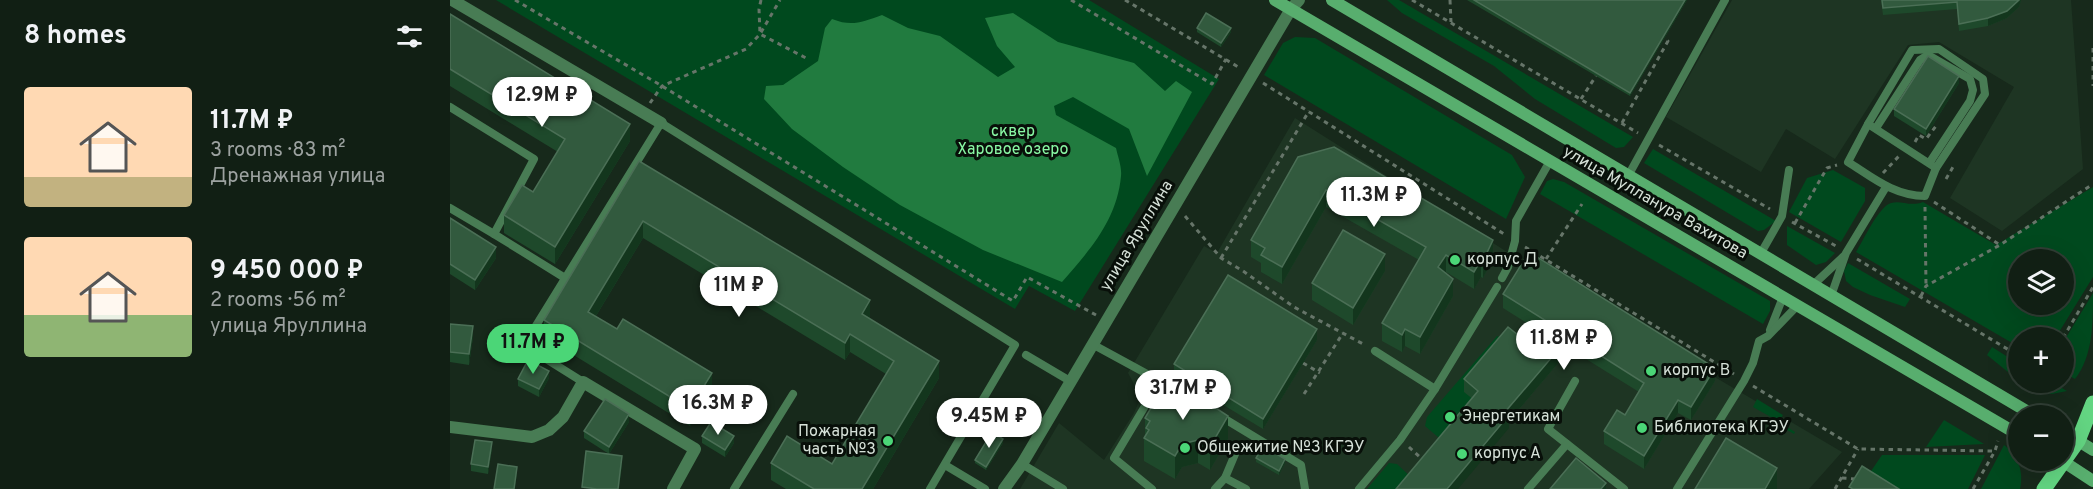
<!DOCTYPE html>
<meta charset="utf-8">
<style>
:root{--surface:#111f14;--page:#1e2c22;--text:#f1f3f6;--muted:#9ca2a0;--line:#303d34;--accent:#4bd677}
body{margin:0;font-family:Overpass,sans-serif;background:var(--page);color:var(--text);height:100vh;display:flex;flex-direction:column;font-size:22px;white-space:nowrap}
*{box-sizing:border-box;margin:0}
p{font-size:20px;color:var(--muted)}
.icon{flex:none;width:33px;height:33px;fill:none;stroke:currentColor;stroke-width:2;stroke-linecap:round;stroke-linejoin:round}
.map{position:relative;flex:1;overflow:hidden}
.details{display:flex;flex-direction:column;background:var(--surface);width:450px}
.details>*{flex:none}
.tools{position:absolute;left:1558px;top:249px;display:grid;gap:12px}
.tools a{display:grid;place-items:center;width:66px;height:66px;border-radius:50%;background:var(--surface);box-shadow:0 6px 24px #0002,0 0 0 2px var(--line);font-size:30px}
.price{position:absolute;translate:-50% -51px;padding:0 14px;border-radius:21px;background:#fff;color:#222;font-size:20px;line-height:39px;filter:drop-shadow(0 2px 3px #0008)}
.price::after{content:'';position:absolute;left:50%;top:36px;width:18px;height:14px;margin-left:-9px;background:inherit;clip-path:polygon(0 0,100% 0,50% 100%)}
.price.active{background:var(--accent);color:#111}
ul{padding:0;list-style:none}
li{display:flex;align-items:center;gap:18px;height:150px;padding:0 24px}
li span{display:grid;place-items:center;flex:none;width:168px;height:120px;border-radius:6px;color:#555}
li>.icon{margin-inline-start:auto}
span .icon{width:72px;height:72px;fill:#fffc;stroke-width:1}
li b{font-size:26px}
h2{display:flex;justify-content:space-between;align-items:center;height:72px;padding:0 24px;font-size:26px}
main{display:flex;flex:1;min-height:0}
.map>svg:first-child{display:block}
</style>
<main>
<section class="details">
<h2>8 homes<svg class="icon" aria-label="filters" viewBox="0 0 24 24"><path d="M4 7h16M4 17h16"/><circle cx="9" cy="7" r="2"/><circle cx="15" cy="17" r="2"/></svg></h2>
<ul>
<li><span style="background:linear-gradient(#ffd9b3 75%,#c2b280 0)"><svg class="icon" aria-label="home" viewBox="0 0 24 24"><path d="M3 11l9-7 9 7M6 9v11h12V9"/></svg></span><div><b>11.7M ₽</b><p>3 rooms · 83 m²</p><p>Дренажная улица</p></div></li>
<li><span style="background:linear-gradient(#ffd9b3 65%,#8fb573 0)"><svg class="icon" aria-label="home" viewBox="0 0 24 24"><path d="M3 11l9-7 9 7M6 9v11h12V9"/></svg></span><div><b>9 450 000 ₽</b><p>2 rooms · 56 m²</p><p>улица Яруллина</p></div></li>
</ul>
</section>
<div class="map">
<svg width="1643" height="489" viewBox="0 0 1643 489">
<rect width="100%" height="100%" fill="#17291b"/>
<!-- built -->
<g fill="#1e3523">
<path d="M1282,0H1621L1633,169L1552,231L1500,198L1564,87L1489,42L1458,45L1385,159L1336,129L1311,172L1216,117Z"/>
<path d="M845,118L1119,291L1392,452L1359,489H570L609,423L654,460L684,413L691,397L678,373L754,246L767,253Z"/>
</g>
<!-- green -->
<g fill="#00491e" fill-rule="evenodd">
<path d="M46,0H639L769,79L625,311L579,286L565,309Z"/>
<path d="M937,0H949L1183,137L1174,147L1166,148L1085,99L1044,66L952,13Z"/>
<path d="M845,37L865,38L1062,155L1075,177L1056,219L814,75L833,43Z"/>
<path d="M1203,149L1326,221L1314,230L1308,231L1194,163Z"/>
<path d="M1383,170L1415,188V201L1391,242L1339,212L1357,178Z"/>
<path d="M1103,179L1114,182L1320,301V311L1313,324L1090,194L1097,181Z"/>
<path d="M1643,187V277L1606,337L1569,338V347L1406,252C1413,241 1429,206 1441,203C1451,200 1460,207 1473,202L1546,245ZM1569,260H1614V304H1569Z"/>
<path d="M1337,226L1385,253L1376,262L1366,265L1337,245Z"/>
<path d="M1398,263L1460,299L1455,307L1420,295L1403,287L1396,281L1394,271Z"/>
<path d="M1643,293C1643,323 1643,356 1625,379L1614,373V341Z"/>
<path d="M1047,336L1058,340L1028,404L995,443L975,426L977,417Z"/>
<path d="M1542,347L1569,364V381L1537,355Z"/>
<path d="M1593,382L1605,384L1617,391L1602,394L1584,391L1588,383Z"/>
<path d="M1307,399L1333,415L1329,422L1345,432L1344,434L1325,423L1326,420L1303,407Z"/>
<path d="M1494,420L1534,444L1476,447Z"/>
<path d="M1554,445C1568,455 1574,472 1570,489H1531Z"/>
<path d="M1432,455H1535L1518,489H1443L1419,474Z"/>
<path d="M939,463L947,464L965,481L958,489H917Z"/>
</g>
<!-- water -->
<path fill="#217b3f" d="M563,13L608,42L684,63L715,91L726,81L742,92L697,176L679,129L623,97L604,106L606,115L666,148C668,157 672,167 671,176C667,220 640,250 612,282L533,250L450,205L393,167L342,129L314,99L316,86L333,85L368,61L375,28L382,19C402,27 412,22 432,15L458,28L490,36L548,77L565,67L547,46L535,18Z"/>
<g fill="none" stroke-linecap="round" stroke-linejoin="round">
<!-- path -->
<g stroke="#667569" stroke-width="3" stroke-dasharray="4.5 4.5" stroke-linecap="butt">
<path d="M65,0L212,86L563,301L577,277L646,315"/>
<path d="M311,0L309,9L310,34L356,58"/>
<path d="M621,0L762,84L776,59"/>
<path d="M675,0L790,68"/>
<path d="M962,0L1188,133"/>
<path d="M1000,0L1001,22"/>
<path d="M1643,48V86"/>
<path d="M813,83L1054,234"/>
<path d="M1131,99L1146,76"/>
<path d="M200,103L212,86L296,49L310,34L330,0"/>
<path d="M1172,123L1218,41L1214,39"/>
<path d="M1465,142L1469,135L1476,139L1486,126L1488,127"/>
<path d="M1209,145L1320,209"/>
<path d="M1433,173L1449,156"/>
<path d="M1496,179L1503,167"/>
<path d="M1484,202L1550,245"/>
<path d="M1475,207L1476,286"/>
<path d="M735,216L771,258L793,271L844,307L915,345"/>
<path d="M1342,222L1386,246"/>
<path d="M1345,223L1377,168L1387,165"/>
<path d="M1075,247L1284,374"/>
<path d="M771,258L859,111"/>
<path d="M1096,259L1132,204"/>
<path d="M1407,259L1569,356"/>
<path d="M1471,296L1476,286L1550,245L1643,184"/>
<path d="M1613,338L1643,287"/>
<path d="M853,363L870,373"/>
<path d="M1303,386L1408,449L1545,451"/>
<path d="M854,394L893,333"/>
<path d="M959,447L974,461"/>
<path d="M1392,478L1406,479"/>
<path d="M1385,489L1408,449"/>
<path d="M1523,489L1545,451L1548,441"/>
</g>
<!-- service -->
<g stroke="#487c54" stroke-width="8">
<path d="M0,107L84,159L44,234L115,278"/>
<path d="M1418,124L1462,50L1489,49L1533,79L1535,94L1486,168"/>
<path d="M1418,124L1486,168L1475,196C1444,196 1422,177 1398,162Z"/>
<path d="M1426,128L1470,60L1478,55L1520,79L1523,90L1520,101L1480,162"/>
<path d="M1178,176L1275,0"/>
<path d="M0,208L44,234"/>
<path d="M1311,253L1332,216L1339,170"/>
<path d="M1052,278L1058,267L1065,241L1066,221L1100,161"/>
<path d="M1363,285L1394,256"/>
<path d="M1381,296L1396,253L1436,187"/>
<path d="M1320,330L1333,297"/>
<path d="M642,344L710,381L664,458L702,489"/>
<path d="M925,351L985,389"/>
<path d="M576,355L620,381"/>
<path d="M710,381L733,394"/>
<path d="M1125,381L1098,429L1174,489"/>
<path d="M133,382L74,345L211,123L565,345L480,489"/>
<path d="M770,416L851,465L855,489"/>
<path d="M572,464L613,489"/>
<path d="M495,465L535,489"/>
<path d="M775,478L796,489"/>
<path d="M284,489L343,394"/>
<path d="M765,489L775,478L788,447"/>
<path d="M909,489L950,440L985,389L1047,287"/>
<path d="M1078,489L1117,444"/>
<path d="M1227,489L1294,381L1303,363L1309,341L1318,336L1348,305"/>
</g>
<!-- minor -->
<g stroke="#487c54" stroke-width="12">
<path d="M2,0L211,123"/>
<path d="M0,427L82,437L99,430L113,417L133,382L245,449L223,489"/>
</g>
<!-- tertiary -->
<path stroke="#487c54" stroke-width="12" d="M554,489L572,464L841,9L849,0"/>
<!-- secondary -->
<g stroke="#58ae6e" stroke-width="12">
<path d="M825,0L1569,435"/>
<path d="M882,0L1585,416"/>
<path d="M1614,432L1643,450"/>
<path d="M1611,460L1643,481"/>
</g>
<!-- primary -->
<path stroke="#63d582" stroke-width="15" d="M1594,489L1628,441L1643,403"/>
</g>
<!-- wall -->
<g fill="#1e492b">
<path d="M1017,0H1237L1180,96Z"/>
<path d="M1431,0H1571L1569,7L1557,18L1538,26L1509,31L1507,9L1433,15Z"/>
<path d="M0,14L180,141L105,264L54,233V215L83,192L108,152L0,86Z"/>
<path d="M747,28L781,32L771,47L747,32Z"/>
<path d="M1509,83L1476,136L1444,116V109Z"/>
<path d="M848,157L1043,258L1033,278L1031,277L1024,289L996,272L1003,296L970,354L955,346L952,352L932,341V323L969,260L876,207L832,284L811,272V263L801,257V240Z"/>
<path d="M189,161L420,318H419L489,378L423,489H336L321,480V463L382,464L436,374L400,352L395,360L193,238L146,316L262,390L240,426L94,337V320Z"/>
<path d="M0,218L46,258L25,290L0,274Z"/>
<path d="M935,271L903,325L862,300V283Z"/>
<path d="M1053,294L1265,381L1241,420L1228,413L1194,469L1154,444V431L1175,415L1189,392L1120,349L1059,421V428L1014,392V379L1089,352L1101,338L1053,308Z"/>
<path d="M0,324L23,337L19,365L0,362Z"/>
<path d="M867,340L813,429L724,375V364Z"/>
<path d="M99,378L89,397L68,386V379Z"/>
<path d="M695,418L778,439L760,470L748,463L732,467L725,479L694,461V438L695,435Z"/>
<path d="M179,422L159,454L134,438V431Z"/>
<path d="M252,436L284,443L275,457L252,443Z"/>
<path d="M553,443L536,470L525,463V460Z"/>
<path d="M42,449L38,474L21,471V464Z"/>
<path d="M806,458L835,463L829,475L806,462Z"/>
</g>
<!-- shaded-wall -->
<g fill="#13361d">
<path d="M1235,0H1237L1180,96V93Z"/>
<path d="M1569,0H1571L1569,7L1557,18L1538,26V18Z"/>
<path d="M781,28V32L771,47V43Z"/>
<path d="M1509,76V83L1476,136V129Z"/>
<path d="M180,124V141L105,264V247Z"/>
<path d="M876,190V207L832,284V267Z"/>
<path d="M193,221V238L138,329V312Z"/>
<path d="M1043,240V258L1033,278V261Z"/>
<path d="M46,247V258L25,290V280Z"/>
<path d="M935,254V271L903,325V308Z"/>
<path d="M996,255V272L988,284V267Z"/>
<path d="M1031,260V277L1024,289V272Z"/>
<path d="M1003,279V296L970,354V337Z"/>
<path d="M420,300V318L412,331V314Z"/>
<path d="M23,326V337L19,365V354Z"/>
<path d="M867,329V340L813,429V419Z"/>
<path d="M955,329V346L952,352V335Z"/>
<path d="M400,334V352L395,360V343Z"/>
<path d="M1120,336V349L1059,421V428L1008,489H997L1055,412Z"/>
<path d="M489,361V378L423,489H412Z"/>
<path d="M1265,368V381L1241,420V407Z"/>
<path d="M99,371V378L89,397V389Z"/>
<path d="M262,373V390L240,426V409Z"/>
<path d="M1228,400V413L1194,469V456Z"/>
<path d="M179,414V422L159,454V447Z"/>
<path d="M778,416V439L760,470V447Z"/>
<path d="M284,436V443L275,457V450Z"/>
<path d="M553,439V443L536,470V467Z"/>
<path d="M748,440V463L732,467L725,479V456L732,444Z"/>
<path d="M42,442V449L38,474V467Z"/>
<path d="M172,456V467L169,489H168Z"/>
<path d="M835,459V463L829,475V471Z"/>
<path d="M67,467V474L65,489H64Z"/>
<path d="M1327,468V489H1315Z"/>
<path d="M1156,483V489H1151Z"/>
</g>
<!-- building -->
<g fill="#325a3e" stroke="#4b6f56" stroke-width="1.5">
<path d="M1024,0H1235L1180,93Z"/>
<path d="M1432,0H1569L1557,11L1538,18L1509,24L1507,2L1433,8Z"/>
<path d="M756,13L781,28L771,43L747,28Z"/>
<path d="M0,14L180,124L105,247L54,215L72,185L83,192L115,139L0,69Z"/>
<path d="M1478,56L1509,76L1476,129L1444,109Z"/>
<path d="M884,147L1043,240L1033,261L1031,260L1024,272L996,255L988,267L1003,279L970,337L955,329L952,335L932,323L976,247L876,190L832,267L811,255L815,248L801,240L848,157Z"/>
<path d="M189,161L420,300L412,314L489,361L412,489H364L321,463L337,436L382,464L444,361L400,334L395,343L193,221L138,312L167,329L173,319L262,373L240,409L94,320Z"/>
<path d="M0,218L46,247L25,280L0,264Z"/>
<path d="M893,230L935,254L903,308L862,283Z"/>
<path d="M1079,252L1265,368L1241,407L1228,400L1194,456L1154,431L1167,410L1175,415L1194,383L1120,336L1055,412L1059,415L997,489H946L1028,391L1014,379L1058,327L1089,352L1109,329L1053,294Z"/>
<path d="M778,275L867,329L813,419L724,364Z"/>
<path d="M0,324L23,326L19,354L0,352Z"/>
<path d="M78,360L99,371L89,389L68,379Z"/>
<path d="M734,387L778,416L760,447L748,440L732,444L725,456L694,438L699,430L696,428L700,421L695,418L708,396Z"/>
<path d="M155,399L179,414L159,447L134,431Z"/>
<path d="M261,422L284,436L275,450L252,436Z"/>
<path d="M542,432L553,439L536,467L525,460Z"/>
<path d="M1276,438L1327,468L1315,489H1245Z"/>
<path d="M25,440L42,442L38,467L21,464Z"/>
<path d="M813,446L835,459L829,471L806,458Z"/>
<path d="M136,451L172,456L168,489H147L132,487Z"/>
<path d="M1126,458L1156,483L1151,489H1100Z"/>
<path d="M48,464L67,467L64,489H44Z"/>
<path d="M1412,466L1449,489H1403L1399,487Z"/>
</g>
<!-- markers -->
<g fill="#4bd677" stroke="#080f09" stroke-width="2">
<circle cx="1005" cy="260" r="6"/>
<circle cx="1201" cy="371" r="6"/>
<circle cx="1000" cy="417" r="6"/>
<circle cx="1192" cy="428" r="6"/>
<circle cx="438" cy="441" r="6"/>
<circle cx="735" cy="448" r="6"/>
<circle cx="1012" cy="454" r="6"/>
</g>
<g text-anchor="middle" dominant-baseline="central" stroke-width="6" stroke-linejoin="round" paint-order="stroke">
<!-- park labels -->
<g font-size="16" fill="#89f8a4" stroke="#080f09">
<text x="563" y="132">сквер<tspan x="563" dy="18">Харовое озеро</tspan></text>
</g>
<!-- street labels -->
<g font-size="16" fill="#d6e1d8" stroke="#080f09">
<text transform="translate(1205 203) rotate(30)">улица Мулланура Вахитова</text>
<text transform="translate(687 236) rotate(-59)">улица Яруллина</text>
</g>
<!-- poi labels -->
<g font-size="16" fill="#d6e1d8" stroke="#080f09" text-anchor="start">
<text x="1017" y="260">корпус Д</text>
<text x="1213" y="371">корпус В</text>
<text x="1012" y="417">Энергетикам</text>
<text x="1204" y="428">Библиотека КГЭУ</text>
<text x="426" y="432" text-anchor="end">Пожарная<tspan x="426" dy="18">часть №3</tspan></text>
<text x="747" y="448">Общежитие №3 КГЭУ</text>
<text x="1024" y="454">корпус А</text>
</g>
</g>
</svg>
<div class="tools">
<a><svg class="icon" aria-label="layers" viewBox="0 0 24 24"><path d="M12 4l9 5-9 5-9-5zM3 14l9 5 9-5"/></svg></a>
<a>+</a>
<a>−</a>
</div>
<b class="price" style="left:92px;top:128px">12.9M ₽</b>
<b class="price" style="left:924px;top:228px">11.3M ₽</b>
<b class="price" style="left:289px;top:318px">11M ₽</b>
<b class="price" style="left:1114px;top:371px">11.8M ₽</b>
<b class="price active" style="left:83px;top:375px">11.7M ₽</b>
<b class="price" style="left:733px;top:421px">31.7M ₽</b>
<b class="price" style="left:268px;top:436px">16.3M ₽</b>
<b class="price" style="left:539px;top:449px">9.45M ₽</b>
</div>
</main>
